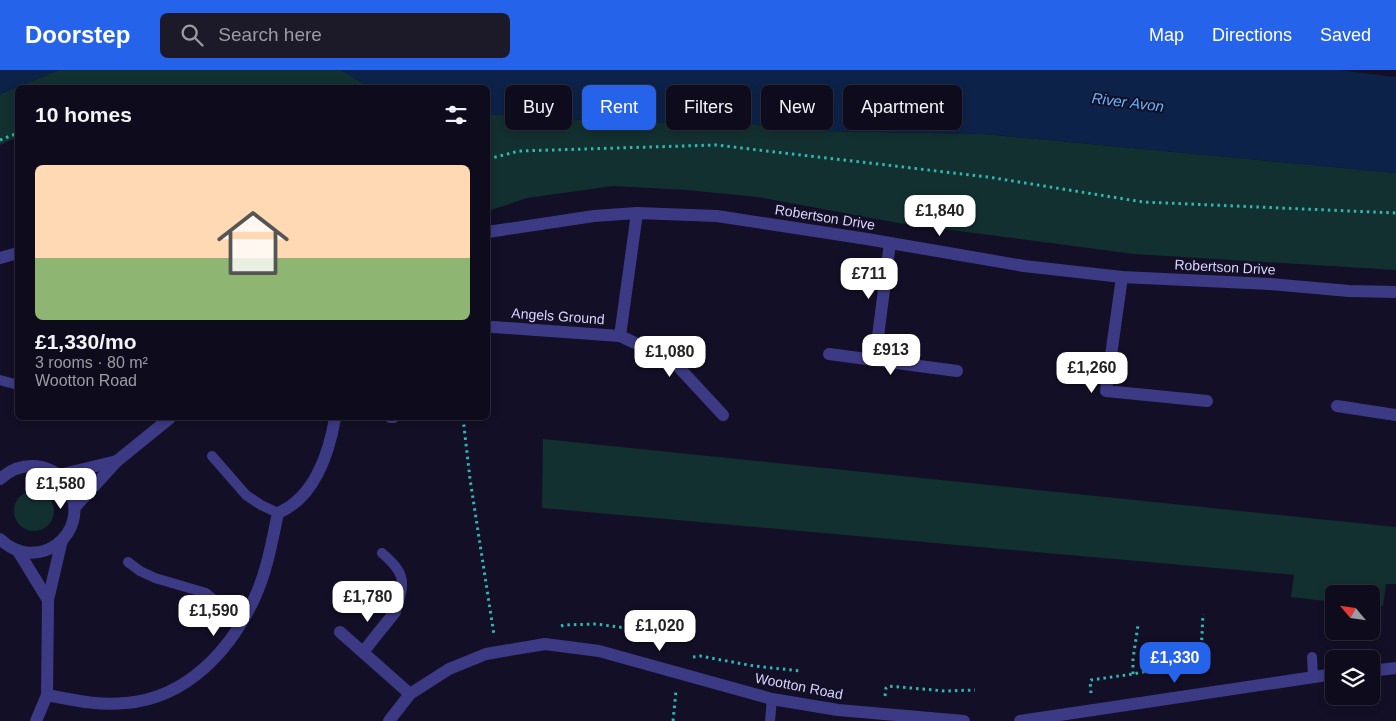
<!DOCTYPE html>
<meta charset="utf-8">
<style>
:root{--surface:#0e0b1c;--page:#1c1929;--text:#f1f3f6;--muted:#9b9ba3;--line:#2e2b3b;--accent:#2563eb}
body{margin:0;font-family:Helvetica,sans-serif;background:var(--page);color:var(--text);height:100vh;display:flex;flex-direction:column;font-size:19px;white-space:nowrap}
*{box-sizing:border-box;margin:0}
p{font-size:16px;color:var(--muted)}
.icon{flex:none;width:28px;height:28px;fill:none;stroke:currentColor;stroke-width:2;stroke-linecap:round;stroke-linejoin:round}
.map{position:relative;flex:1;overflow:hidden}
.sheet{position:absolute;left:15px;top:15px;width:475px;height:335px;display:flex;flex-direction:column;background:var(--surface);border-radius:8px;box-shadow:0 2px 8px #0003,0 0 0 1px var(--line)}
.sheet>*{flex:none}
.top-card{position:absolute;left:505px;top:15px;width:475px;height:45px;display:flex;gap:10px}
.needle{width:32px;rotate:299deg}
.fabs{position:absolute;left:1325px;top:515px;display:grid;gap:10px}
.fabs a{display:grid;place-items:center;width:55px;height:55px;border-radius:8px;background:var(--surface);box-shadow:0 2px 8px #0003,0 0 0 1px var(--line);font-size:25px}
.price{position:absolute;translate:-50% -42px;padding:0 11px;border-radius:10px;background:#fff;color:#222;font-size:16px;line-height:32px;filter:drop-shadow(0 1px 2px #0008)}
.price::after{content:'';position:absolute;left:50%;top:30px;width:15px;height:11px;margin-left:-8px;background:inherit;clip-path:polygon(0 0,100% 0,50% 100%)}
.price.selected{background:var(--accent);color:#fff}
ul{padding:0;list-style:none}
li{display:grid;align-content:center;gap:10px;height:265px;padding:0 20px}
li span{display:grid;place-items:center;height:155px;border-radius:8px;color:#555}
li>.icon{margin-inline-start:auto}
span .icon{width:90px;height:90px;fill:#fffc;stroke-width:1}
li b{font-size:21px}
h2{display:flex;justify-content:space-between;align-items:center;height:60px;padding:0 20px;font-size:21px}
.tag{padding:0 18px;border-radius:8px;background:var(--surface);box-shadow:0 2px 8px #0003,0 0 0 1px var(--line);font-size:18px;line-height:45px}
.tag.selected{background:var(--accent);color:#fff}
header{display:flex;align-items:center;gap:30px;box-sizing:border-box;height:70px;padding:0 25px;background:var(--accent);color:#fff}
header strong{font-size:24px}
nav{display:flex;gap:28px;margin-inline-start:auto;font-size:18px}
.search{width:350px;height:45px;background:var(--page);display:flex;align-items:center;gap:12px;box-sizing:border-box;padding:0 18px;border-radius:8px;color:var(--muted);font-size:19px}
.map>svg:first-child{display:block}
</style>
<header>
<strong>Doorstep</strong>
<div class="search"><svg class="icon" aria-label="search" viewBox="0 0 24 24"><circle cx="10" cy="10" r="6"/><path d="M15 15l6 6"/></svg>Search here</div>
<nav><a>Map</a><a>Directions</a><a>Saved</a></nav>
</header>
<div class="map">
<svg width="1396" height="651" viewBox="0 0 1396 651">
<rect width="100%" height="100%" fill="#130f26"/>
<!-- green -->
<g fill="#12302f">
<path d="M59,0H341L370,17L18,18L17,67L0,75V24Z"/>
<path d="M488,44L621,52L733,53L826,61L984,64L1396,103V200L1134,184L898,153L758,127L686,120L613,116L527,128L488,141Z"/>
<path d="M543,369L1396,457V514H1386L1383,536L1371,535V524H1334V532L1291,527L1294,505L542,438Z"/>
<circle cx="34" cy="441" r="20"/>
</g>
<!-- water -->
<g fill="#0c2248">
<path d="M0,0H59L0,24Z"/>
<path d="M341,0H1339L1396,7V103L984,64L826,61L733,53L621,52L488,44V18L370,17Z"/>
</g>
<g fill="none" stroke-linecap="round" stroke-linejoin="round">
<!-- path -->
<g stroke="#2fb8b0" stroke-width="3" stroke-dasharray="2.5 4" stroke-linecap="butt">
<path d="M0,70L18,63"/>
<path d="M488,89L519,81L716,75L988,107L1143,132L1396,143"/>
<path d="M463,348L470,409L494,565"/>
<path d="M561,556L564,555L596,554L671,564"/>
<path d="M693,587L700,586L754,596L801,601"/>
<path d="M1133,604V589L1138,555"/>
<path d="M1091,623L1090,611L1091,610L1133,604L1195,592L1201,584L1203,544"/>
<path d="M885,626L886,618L888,616L945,621L975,620"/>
<path d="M673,651L676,621"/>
</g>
<!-- service -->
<g stroke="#3d3a85" stroke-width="10">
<path d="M0,310L18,315"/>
<path d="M390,348H394"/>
<path d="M212,386L246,425L261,435L278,443"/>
<path d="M382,483C406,504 406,512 395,542"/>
<path d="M128,492L140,501L155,508L206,523L230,543L238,558"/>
<path d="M1312,587L1313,606"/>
<path d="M770,651L772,629"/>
</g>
<!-- minor -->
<g stroke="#3d3a85" stroke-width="12">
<path d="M488,162L594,146L637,143L717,146L867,169L1024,196L1122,207L1270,214L1349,221L1396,222"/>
<path d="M0,188L18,183"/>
<path d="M1122,207L1106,321L1207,331"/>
<path d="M493,257L620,266L637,143"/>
<path d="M620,266L672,290L723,345"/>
<path d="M829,284L957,301"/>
<path d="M875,290L890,173"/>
<path d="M1337,336L1396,345"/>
<path d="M59,405L117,391"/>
<path d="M0,409C12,398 26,394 42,397C53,400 64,407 69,418C92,464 37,505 0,469"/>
<path d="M75,437L117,391L170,348"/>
<path d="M62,470L48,530L47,625C73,630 99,636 126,633C187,628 231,580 255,527C267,501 272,471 278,443C314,428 329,384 335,348"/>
<path d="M18,481L48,530"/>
<path d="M340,562L410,624"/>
<path d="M363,582L395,542"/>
<path d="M1371,601L1396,598"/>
<path d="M36,651L47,625"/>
<path d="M389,651L410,624L449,599L486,584L545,574L599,581L772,629L838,640L964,651"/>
<path d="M1020,651L1334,604"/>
</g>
</g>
<g text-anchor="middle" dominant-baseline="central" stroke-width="4" stroke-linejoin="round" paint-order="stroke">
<!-- street labels -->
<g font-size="14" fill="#d9d4ff" stroke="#130f26">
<text transform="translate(825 147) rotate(9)">Robertson Drive</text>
<text transform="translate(1225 197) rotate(3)">Robertson Drive</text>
<text transform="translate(558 246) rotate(4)">Angels Ground</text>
<text transform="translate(799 616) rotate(11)">Wootton Road</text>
</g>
<!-- water labels -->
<g font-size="15" font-style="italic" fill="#62b6ff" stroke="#130f26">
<text transform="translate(1128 32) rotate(7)">River Avon</text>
</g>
</g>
</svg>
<div class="fabs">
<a><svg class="needle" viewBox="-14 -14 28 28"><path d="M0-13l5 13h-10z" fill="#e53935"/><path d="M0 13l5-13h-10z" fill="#9b9ba3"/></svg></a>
<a><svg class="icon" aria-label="layers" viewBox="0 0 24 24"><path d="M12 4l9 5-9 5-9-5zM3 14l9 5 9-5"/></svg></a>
</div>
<b class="price" style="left:940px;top:167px">£1,840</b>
<b class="price" style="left:869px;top:230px">£711</b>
<b class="price" style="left:891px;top:306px">£913</b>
<b class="price" style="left:670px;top:308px">£1,080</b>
<b class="price" style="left:1092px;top:324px">£1,260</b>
<b class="price" style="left:61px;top:440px">£1,580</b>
<b class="price" style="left:368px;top:553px">£1,780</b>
<b class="price" style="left:214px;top:567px">£1,590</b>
<b class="price" style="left:660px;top:582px">£1,020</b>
<b class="price selected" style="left:1175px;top:614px">£1,330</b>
<div class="top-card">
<a class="tag">Buy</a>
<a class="tag selected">Rent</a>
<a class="tag">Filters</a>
<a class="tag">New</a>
<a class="tag">Apartment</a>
</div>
<section class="sheet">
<h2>10 homes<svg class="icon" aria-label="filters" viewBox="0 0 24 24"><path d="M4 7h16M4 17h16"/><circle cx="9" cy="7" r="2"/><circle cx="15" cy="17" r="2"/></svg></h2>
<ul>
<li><span style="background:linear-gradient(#ffd9b3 60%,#8fb573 0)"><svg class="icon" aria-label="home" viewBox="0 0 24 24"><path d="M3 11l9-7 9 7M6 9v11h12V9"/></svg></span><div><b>£1,330/mo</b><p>3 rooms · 80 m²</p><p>Wootton Road</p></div></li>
</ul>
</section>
</div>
